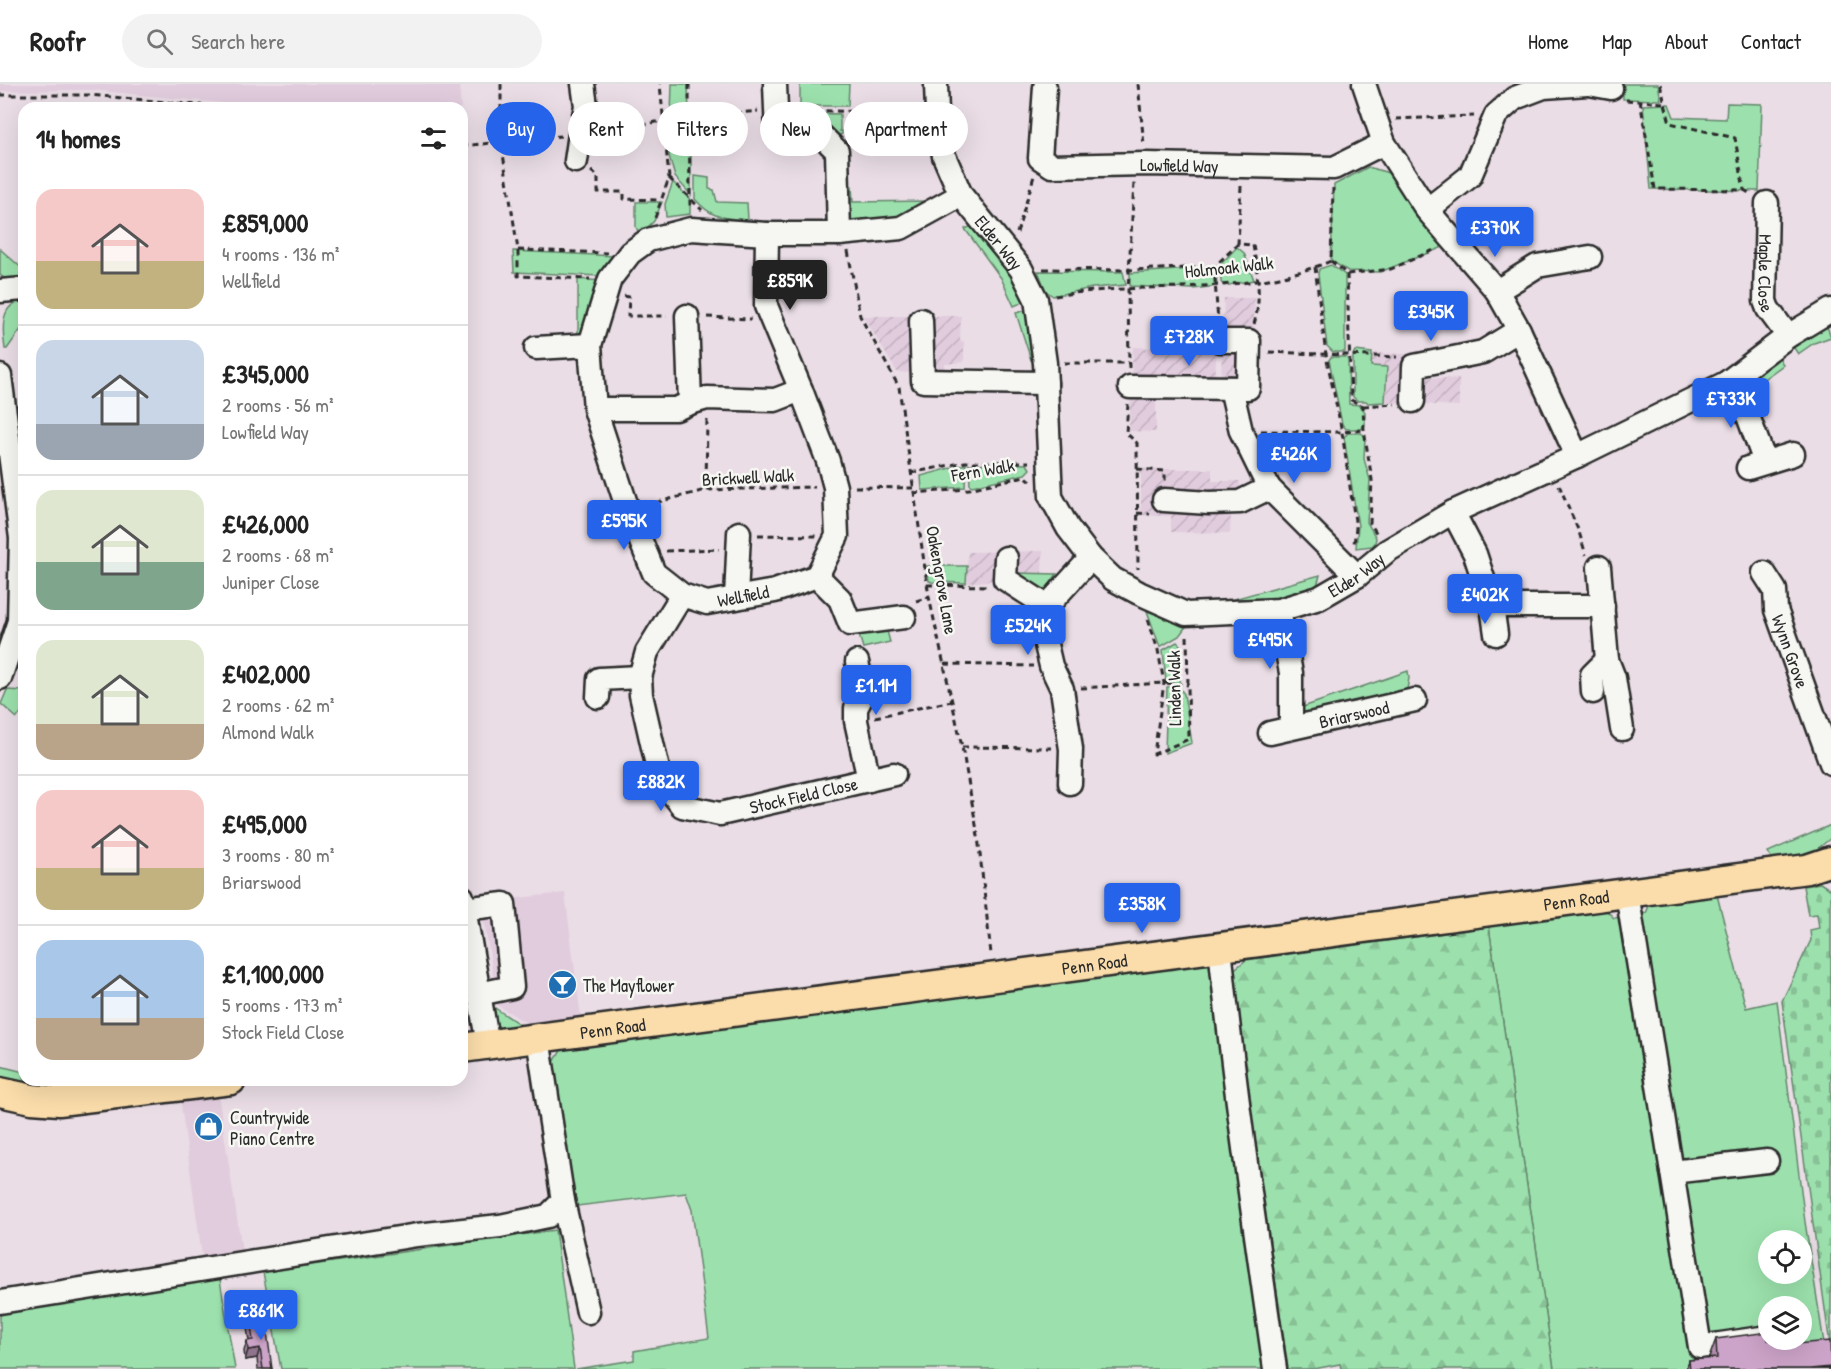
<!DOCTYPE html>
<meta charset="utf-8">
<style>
:root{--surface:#fff;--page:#f2f2f2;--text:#222;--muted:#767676;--line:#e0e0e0;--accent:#2563eb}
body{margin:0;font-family:"Patrick Hand",sans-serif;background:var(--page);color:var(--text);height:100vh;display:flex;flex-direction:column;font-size:22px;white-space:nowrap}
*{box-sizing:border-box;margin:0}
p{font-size:20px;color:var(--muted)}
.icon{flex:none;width:33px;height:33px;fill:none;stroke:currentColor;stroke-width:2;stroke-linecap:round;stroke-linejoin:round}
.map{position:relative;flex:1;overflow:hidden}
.sheet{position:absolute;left:18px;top:18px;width:450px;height:984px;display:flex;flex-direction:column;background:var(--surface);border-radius:18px;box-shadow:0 6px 24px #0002}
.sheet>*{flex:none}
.banner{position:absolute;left:486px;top:18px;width:570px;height:54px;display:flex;gap:12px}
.buttons{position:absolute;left:1758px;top:1146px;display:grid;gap:12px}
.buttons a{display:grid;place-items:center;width:54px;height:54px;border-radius:50%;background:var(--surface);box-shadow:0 6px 24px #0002;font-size:30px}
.price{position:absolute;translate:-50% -51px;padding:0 14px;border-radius:6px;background:var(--accent);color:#fff;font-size:20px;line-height:39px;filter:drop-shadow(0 2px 3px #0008)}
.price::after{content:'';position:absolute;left:50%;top:36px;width:18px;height:14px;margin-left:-9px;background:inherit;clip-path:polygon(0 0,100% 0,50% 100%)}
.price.on{background:#222;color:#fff}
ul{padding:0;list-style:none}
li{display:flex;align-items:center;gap:18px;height:150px;padding:0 18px}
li+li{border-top:2px solid var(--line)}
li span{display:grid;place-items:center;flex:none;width:168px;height:120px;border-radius:18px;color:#555}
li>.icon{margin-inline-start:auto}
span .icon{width:72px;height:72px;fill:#fffc;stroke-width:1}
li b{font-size:26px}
h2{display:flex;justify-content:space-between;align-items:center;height:72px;padding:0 18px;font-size:26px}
.chip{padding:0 21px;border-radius:27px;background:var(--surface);box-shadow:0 6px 24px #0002;font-size:21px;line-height:54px}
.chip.on{background:var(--accent);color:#fff}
header{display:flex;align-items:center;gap:36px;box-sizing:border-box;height:84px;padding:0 30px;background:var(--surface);border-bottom:2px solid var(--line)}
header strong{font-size:28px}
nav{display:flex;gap:33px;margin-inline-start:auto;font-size:21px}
.search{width:420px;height:54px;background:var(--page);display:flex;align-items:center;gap:15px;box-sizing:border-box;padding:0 21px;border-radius:33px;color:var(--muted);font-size:22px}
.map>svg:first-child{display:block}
</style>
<header>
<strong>Roofr</strong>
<div class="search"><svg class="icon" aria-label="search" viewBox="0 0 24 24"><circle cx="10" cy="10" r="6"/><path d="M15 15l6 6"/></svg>Search here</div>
<nav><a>Home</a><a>Map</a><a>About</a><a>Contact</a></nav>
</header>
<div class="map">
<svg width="1831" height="1285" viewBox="0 0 1831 1285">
<defs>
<pattern id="industrial-furrows" width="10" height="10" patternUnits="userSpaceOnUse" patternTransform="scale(1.5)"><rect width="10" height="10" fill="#e1ccdd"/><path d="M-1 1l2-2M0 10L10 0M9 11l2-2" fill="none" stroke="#c1afbe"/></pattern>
<pattern id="forest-firs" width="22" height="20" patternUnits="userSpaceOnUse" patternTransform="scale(1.5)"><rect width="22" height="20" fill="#9ce1ad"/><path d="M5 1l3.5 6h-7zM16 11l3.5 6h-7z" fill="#87c195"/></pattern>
<pattern id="cemetery-stones" width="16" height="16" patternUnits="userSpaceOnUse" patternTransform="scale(1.5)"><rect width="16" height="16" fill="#9ce1ad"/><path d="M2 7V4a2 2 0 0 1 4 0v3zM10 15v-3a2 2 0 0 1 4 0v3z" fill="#87c195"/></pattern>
</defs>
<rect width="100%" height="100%" fill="#eadde6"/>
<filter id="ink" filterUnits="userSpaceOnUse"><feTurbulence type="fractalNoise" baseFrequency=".0167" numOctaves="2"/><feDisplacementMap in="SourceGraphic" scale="12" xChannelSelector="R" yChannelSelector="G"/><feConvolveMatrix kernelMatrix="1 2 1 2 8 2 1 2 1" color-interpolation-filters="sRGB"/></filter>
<g filter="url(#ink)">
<!-- built -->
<g fill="#e1ccdd">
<path d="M0,0H459L461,24H274L91,6L0,7Z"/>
<path d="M565,809L581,934L530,941L498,922L481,818Z"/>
<path d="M218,1009L242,1167L202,1172L180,1014Z"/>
</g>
<!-- industrial -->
<g fill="url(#industrial-furrows)">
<path d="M1224,214H1255L1251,293L1221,292Z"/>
<path d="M863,232H961L960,257L964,258V278L945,280V291L897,288Z"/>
<path d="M1217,262L1215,291H1198L1199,309L1156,311V348L1129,347L1133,263L1157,264V267L1197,268L1203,263Z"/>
<path d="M1372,269L1407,270V292L1459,295V322L1385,318L1387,283L1371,282Z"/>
<path d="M1141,385H1212V397H1240V412L1269,416L1259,423L1250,426H1234L1231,430L1230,449L1171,448V432L1141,431Z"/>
<path d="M1043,467L1042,490L1016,489L1018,494L966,499L968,468Z"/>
</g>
<!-- green -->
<g fill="#9ce1ad" stroke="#64866c" stroke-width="1.5" fill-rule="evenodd">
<path d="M672,0H688L689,31L671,33Z"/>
<path d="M800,0H849L848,22H800Z"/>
<path d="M1623,0H1658L1661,16L1623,15Z"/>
<path d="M1727,19L1762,20L1759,107L1651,105L1643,21L1669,20L1674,33L1726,35Z"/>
<path d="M800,29L840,30V47H842V50L838,52L802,40L799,37Z"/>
<path d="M691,38V111L675,93L669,72L671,41Z"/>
<path d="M1368,83L1392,90L1441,158V164L1380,188L1348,187L1331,177L1334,101Z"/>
<path d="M695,92L709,94V105L714,106L717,118L747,119L748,136C724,134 712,135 695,115Z"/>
<path d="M673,98L690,115V130L666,133L665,120Z"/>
<path d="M848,101L852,102L853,118L929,117L913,134L854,140L849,137Z"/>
<path d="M636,118H662L654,137L640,151L636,143Z"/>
<path d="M974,141L999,166L1028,216L1014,222L1001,194L965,145Z"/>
<path d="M1237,163L1244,169L1254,196L1224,202L1221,198L1220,181Z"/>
<path d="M0,165L24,186V199L15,201L0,191Z"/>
<path d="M513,167L615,172L601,192L514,188Z"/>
<path d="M1331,181L1345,191V268H1333L1327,262L1318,190L1319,185Z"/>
<path d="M1212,184L1216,189L1217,202L1193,205L1130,202V189Z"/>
<path d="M1038,187L1123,188L1126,201L1092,204L1053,212L1046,207Z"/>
<path d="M578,195L601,197L583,251L578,254Z"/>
<path d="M24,216V241L7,265H5C2,244 0,220 24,216Z"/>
<path d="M1031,225L1036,274L1031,276L1016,229Z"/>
<path d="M1826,240L1831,253L1814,259L1798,270L1792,261Z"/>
<path d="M1355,267L1372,269L1371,282L1387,283L1385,318L1368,319L1366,317H1358L1353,313V271Z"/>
<path d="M1779,272L1783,281L1761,297L1755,288Z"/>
<path d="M1331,273H1346L1348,277L1349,320L1360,321L1365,328V341L1361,345H1346L1342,340L1329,276Z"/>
<path d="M1348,349H1361L1365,352L1364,375L1370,396L1367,438L1376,454L1375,459L1372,462L1356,464L1358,442L1344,353Z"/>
<path d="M1001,379L1027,380L1030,385L1025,390L972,402L970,401L969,380Z"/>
<path d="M966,380L965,403L922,406L921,392Z"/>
<path d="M927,482H967L966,499L932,498L929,497Z"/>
<path d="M1015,489L1057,490L1044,508Z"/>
<path d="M1320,491L1315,509L1275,521L1216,520Z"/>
<path d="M1147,527L1186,538L1187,541L1179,552L1160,563Z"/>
<path d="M882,545L887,547L890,558L863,564L859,551L865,546Z"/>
<path d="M1177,558L1180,561V599L1166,598L1163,566Z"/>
<path d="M1408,587L1409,594L1406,611L1361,615L1357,620L1303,631L1300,624Z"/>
<path d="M1167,603H1179L1184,610L1192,659L1165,669Z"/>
<path d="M7,606L24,607V625L17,634L1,620Z"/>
<path d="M1831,741V754L1801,778L1774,779L1768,768Z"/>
<path d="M1717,811L1746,924L1777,917L1805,1138L1828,1285H1554L1489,843L1491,836L1601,821L1614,834L1646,829L1649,822L1657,815ZM1768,1156H1802V1190H1768ZM1768,1222H1802V1256H1768Z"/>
<path d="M1210,880L1277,1285H576L634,1276V1267L709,1254L692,1126L686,1109L577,1122L549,986L562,965Z"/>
<path d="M492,922L525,944L502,946L495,939Z"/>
<path d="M0,982L24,988V996H79V1001L75,1008L0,997Z"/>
<path d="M555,1146L574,1285H281L263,1188Z"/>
<path d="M219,1190L235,1285H0V1230Z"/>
</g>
<!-- forest -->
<path fill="url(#forest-firs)" stroke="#64866c" stroke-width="1.5" d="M1489,843L1554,1285H1341L1340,1280L1314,1285H1288L1231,888L1246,876Z"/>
<!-- cemetery -->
<path fill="url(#cemetery-stones)" stroke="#64866c" stroke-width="1.5" d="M1820,799L1831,806V1268L1782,917L1811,856L1810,846L1819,844L1817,830L1808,831L1803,802Z"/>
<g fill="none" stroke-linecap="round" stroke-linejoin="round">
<defs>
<g id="minor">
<path d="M775,0L777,51L819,49L837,67L839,150"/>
<path id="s1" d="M936,0L937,29L944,72L961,111L1021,185L1036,215L1045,279L1051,413L1068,444L1091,474L1113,495L1139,509L1186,530L1279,526L1319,514L1357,492L1387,467L1453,428L1577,372L1726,299L1788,252L1831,226"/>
<path d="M1364,0L1384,59L1427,126L1497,207L1519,246L1577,372"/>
<path d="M1589,0L1611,4"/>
<path id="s2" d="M1045,3L1040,74L1052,82L1146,80L1334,84L1384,59"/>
<path d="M576,77L580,50L586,22L583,0"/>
<path id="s3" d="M1767,119L1765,217L1768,225L1788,252"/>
<path d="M1427,126L1470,92L1496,31L1515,14L1544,3L1587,0"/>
<path d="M767,150L766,222L801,306"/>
<path d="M0,207L24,205"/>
<path d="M1497,207L1537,182L1590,173"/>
<path d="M687,232L690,319"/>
<path d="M921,236L923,297L1046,299"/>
<path d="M536,264L590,261"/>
<path d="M0,292L21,454L19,537L0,594"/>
<path d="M1726,299L1748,332L1765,378"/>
<path d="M1130,303L1248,304L1249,257H1220"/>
<path d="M1231,304L1241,347L1269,404L1357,492"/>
<path d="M1413,317L1414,282L1483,268L1519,246"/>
<path d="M595,325H676L690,319L707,314L775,316L801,306L828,377L835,403L837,452L817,492L775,507L707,519L682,511L654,489L628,426L595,325L590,261L610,195L630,169L648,156L691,145L767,150H839L901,144L961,111"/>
<path d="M1748,384L1793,370"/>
<path d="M1164,416L1209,419L1240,418L1269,404"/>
<path d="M1453,428L1475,470L1492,522H1603"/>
<path d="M1006,474L1005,495L1047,522"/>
<path d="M1599,483L1607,576L1614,594L1622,645"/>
<path id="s4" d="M1764,489L1775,506L1776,526L1831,679"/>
<path d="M817,492L840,515L850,540L904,533"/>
<path id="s5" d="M682,511L647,568L640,593L641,611L660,694L682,722L720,730L894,690"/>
<path d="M736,514L739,449"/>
<path d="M1492,522L1496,550"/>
<path d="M1279,526L1291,589V643"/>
<path d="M857,578L864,609L856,624V637L869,696"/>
<path d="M1593,608L1592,591L1607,576"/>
<path d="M598,613L599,595L640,593"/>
<path id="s6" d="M1270,649L1415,616"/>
<path d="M1070,699L1071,665L1062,605L1051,582L1043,548L1047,522L1091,474"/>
<path d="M1627,809L1672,1088"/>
<path d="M462,813L488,961"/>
<path d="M464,825L504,820L512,903L479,910"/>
<path d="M1220,863C1234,1004 1255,1144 1275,1285"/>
<path d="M1767,1077L1672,1088L1700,1263L1768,1253"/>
<path d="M563,1117L588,1228"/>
<path d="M0,1218L417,1151L500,1142L548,1132L563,1117L538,954"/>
</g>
<g id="major">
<path id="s7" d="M462,964L1807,785L1831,777"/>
<path d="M0,1008L32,1015L59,1017L231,996"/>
</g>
</defs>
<!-- minor casing -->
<use href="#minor" stroke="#2b2b2b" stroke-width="27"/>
<!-- major casing -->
<use href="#major" stroke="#2b2b2b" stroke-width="33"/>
<!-- path -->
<g stroke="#2b2b2b" stroke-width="3" stroke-dasharray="6 4.5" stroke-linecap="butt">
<path d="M501,0V57L518,166V192L590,195"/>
<path d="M689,0L690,125"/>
<path d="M1138,0L1144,61"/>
<path d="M1660,0L1670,39L1735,54L1744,106"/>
<path d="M0,11H90L231,24"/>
<path d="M1626,16L1665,19"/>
<path d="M1640,16L1655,105L1744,106L1751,110"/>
<path d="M794,26L919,29"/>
<path d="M1396,35L1474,32"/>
<path d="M600,47L663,37L758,27"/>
<path d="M462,62L561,52"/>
<path d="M591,87L598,92V108H624V115L661,116"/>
<path d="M669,94L702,126"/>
<path d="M1241,102L1238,160L1253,161C1257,186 1262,215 1254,240"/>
<path d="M655,134L669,94L660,0"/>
<path d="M1017,149L1034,92"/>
<path d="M518,166L607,169"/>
<path d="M848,167L860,232L899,303L929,513L962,663L978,752L991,870"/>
<path d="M1331,177L1347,190L1391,185L1436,165"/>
<path d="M1214,183L1218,238"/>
<path d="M1315,183L1326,271L1342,348L1356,444L1354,460"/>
<path d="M1043,185L1129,186L1214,183L1238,160"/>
<path d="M1347,190L1351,316L1363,322L1364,346L1372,396L1370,439L1377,450"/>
<path d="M624,212L629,213L628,232H667"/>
<path d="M1055,212C1122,200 1189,207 1256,197C1281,194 1308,186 1331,177L1333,103"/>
<path d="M707,233L751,235"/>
<path d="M1269,268L1397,273"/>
<path d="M1064,279H1129"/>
<path d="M1129,284L1128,205L1134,99"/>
<path d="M1128,320L1126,349L1137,359L1138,485"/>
<path d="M1363,322L1395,320"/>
<path d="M1261,347L1342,348L1364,346"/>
<path d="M1137,385L1165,387V399"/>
<path d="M911,389L965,378H1029"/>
<path d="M1559,401L1579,448L1586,471"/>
<path d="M855,403L913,404"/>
<path d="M706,405L707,334"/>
<path d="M913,409L969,405L1025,392L1031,397"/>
<path d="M646,421L706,406L815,403"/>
<path d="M1137,429L1150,430"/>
<path d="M758,451L817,452"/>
<path d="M666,467L719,465"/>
<path d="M927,501L989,502"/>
<path d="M916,517L929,513"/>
<path d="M1148,535L1158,566L1164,599L1154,670L1189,655L1187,550"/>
<path d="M945,580L1033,582"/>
<path d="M1081,604L1164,599L1188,601"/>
<path d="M875,633L952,617"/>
<path d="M962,663L1052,664"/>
</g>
<!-- minor -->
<use href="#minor" stroke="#f6f6f2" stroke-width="22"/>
<!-- major -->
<use href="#major" stroke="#fbddab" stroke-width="28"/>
</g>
<!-- wall -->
<g fill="#b08dad" stroke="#2b2b2b" stroke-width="1.5">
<path d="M250,1235L272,1285H258L257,1274L245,1276L244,1267L247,1257H249L247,1244Z"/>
<path d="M1716,1255L1796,1260L1831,1285H1686L1689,1276L1709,1274Z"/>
</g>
<!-- shaded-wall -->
<g fill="#90738d" stroke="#2b2b2b" stroke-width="1.5">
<path d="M260,1264L257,1274L245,1276L248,1266Z"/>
<path d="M1831,1283V1285H1810Z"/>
</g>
<!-- building -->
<g fill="#cda4c9" stroke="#2b2b2b" stroke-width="1.5">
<path d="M265,1233L272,1285H263L260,1264L248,1266L247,1257L253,1256L250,1235Z"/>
<path d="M1768,1248V1256H1796V1260L1830,1257L1831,1283L1810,1285H1690L1689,1276L1717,1274L1716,1255Z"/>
</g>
</g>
<!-- icons -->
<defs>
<symbol id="bar-disc" viewBox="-11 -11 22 22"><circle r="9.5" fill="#1f6fb2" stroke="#f6f6f2"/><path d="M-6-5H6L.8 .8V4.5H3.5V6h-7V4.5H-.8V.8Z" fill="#fff"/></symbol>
<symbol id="shop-disc" viewBox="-11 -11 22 22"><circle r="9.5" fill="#1f6fb2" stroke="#f6f6f2"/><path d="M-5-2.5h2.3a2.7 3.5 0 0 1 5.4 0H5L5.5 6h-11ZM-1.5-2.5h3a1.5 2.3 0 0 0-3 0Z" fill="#fff"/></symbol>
</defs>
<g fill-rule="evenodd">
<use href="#bar-disc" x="546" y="884" width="33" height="33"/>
<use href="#shop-disc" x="192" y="1026" width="33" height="33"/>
</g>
<g text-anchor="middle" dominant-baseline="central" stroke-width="5" stroke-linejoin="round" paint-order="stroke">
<!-- street labels -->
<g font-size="18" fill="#2b2b2b" stroke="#f6f6f2">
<text stroke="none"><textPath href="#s2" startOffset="213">Lowfield Way</textPath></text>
<text stroke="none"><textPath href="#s1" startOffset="176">Elder Way</textPath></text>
<text transform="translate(1229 183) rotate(-6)">Holmoak Walk</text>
<text stroke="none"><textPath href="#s3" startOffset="70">Maple Close</textPath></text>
<text transform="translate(983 386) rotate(-10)">Fern Walk</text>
<text transform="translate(748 393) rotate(-3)">Brickwell Walk</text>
<text stroke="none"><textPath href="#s1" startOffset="806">Elder Way</textPath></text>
<text transform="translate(942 496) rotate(80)">Oakengrove Lane</text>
<text transform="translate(743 512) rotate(-11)">Wellfield</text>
<text stroke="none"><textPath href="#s4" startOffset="84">Wynn Grove</textPath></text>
<text transform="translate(1174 604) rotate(-91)">Linden Walk</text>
<text stroke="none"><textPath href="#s6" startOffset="86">Briarswood</textPath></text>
<text stroke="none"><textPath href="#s5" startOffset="356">Stock Field Close</textPath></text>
<text stroke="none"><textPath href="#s7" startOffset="1124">Penn Road</textPath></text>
<text stroke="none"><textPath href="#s7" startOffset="638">Penn Road</textPath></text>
<text stroke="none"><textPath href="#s7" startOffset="152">Penn Road</textPath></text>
</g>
<!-- poi labels -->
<g font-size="18" fill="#2b2b2b" stroke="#f6f6f2" text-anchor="start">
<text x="583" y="901">The Mayflower</text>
<text x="230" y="1033">Countrywide<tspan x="230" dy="21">Piano Centre</tspan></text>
</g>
</g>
</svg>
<div class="buttons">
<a><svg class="icon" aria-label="locate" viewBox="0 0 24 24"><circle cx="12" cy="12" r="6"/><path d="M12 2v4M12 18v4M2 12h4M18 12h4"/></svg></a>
<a><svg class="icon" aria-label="layers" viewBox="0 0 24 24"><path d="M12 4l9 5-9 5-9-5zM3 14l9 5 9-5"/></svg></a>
</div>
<b class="price" style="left:1495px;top:174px">£370K</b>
<b class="price on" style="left:790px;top:227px">£859K</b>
<b class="price" style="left:1431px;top:258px">£345K</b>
<b class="price" style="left:1189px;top:283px">£728K</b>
<b class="price" style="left:1731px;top:345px">£733K</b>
<b class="price" style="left:1294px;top:400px">£426K</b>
<b class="price" style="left:624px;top:467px">£595K</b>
<b class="price" style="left:1485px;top:541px">£402K</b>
<b class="price" style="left:1028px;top:572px">£524K</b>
<b class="price" style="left:1270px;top:586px">£495K</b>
<b class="price" style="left:876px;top:632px">£1.1M</b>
<b class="price" style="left:661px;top:728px">£882K</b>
<b class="price" style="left:1142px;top:850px">£358K</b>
<b class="price" style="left:261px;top:1257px">£861K</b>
<div class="banner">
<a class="chip on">Buy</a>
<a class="chip">Rent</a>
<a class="chip">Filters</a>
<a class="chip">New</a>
<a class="chip">Apartment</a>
</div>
<section class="sheet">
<h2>14 homes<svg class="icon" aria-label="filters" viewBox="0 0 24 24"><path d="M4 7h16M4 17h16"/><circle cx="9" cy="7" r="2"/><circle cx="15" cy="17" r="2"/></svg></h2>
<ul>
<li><span style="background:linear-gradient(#f6c9c9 60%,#c2b280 0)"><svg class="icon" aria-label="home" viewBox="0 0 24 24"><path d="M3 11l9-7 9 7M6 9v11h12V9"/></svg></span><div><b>£859,000</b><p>4 rooms · 136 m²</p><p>Wellfield</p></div></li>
<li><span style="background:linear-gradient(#c9d6e8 70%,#9aa5b1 0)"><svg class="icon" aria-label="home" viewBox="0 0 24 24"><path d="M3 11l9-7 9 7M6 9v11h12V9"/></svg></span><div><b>£345,000</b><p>2 rooms · 56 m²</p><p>Lowfield Way</p></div></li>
<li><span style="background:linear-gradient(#dfe7d0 60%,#7fa58c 0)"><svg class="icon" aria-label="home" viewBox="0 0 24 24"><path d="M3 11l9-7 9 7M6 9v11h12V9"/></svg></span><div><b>£426,000</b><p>2 rooms · 68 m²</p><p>Juniper Close</p></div></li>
<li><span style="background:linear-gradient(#dfe7d0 70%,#b9a48a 0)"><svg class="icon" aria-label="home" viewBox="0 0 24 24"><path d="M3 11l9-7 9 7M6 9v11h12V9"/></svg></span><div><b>£402,000</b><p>2 rooms · 62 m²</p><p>Almond Walk</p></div></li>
<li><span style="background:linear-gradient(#f6c9c9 65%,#c2b280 0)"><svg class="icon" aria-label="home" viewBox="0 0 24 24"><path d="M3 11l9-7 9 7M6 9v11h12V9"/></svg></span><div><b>£495,000</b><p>3 rooms · 80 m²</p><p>Briarswood</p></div></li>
<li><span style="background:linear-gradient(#a9c7e8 65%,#b9a48a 0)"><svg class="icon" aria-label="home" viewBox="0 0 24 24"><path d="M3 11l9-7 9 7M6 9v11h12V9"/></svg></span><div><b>£1,100,000</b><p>5 rooms · 173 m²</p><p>Stock Field Close</p></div></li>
</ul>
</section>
</div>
